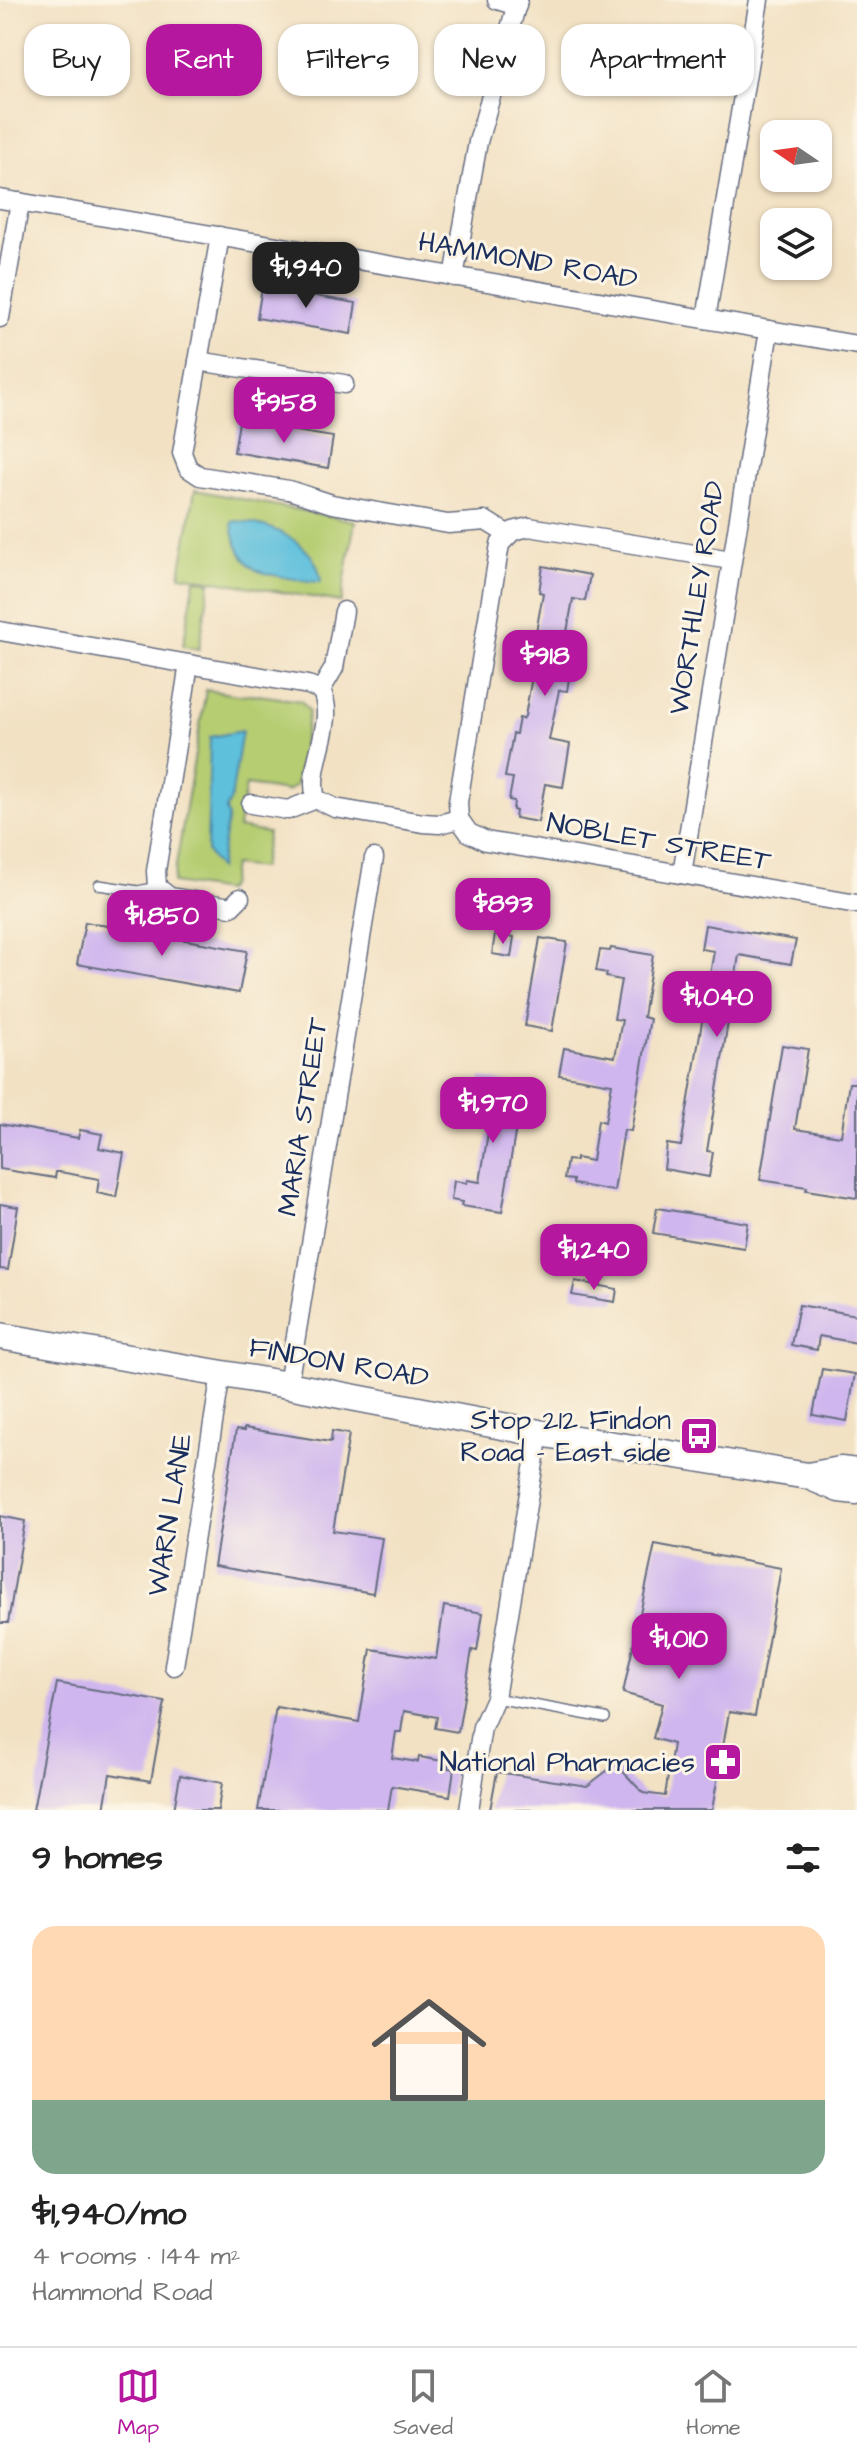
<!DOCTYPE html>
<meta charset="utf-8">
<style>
:root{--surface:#fff;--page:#f2f2f2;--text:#222;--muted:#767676;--line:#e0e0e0;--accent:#b5179e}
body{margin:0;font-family:"Architects Daughter",sans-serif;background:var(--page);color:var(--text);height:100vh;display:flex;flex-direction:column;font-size:30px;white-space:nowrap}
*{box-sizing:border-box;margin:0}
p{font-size:26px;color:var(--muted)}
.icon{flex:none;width:44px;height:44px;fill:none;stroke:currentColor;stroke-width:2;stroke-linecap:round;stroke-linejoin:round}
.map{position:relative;height:1810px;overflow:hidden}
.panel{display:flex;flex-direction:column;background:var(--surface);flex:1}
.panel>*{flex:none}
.top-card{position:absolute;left:24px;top:24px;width:810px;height:72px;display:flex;gap:16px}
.needle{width:52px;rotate:283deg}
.fabs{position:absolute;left:760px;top:120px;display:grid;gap:16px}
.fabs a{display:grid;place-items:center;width:72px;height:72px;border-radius:16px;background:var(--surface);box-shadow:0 2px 6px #0004;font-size:40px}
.price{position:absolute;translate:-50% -68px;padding:0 18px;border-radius:16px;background:var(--accent);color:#fff;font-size:26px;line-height:52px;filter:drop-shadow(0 2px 4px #0008)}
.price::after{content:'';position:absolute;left:50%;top:48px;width:24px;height:18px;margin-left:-12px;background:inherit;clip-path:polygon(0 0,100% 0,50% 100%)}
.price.current{background:#222;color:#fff}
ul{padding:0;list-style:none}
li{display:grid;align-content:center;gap:16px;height:424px;padding:0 32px}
li span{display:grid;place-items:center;height:248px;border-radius:24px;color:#555}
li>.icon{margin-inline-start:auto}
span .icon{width:144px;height:144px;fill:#fffc;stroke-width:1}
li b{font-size:34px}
h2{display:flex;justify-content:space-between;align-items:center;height:96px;padding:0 32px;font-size:34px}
.tag{padding:0 28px;border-radius:24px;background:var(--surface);box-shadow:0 2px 6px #0004;font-size:28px;line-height:72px}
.tag.current{background:var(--accent);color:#fff}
.tabs{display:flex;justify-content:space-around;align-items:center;height:112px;border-top:2px solid var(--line);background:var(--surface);font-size:22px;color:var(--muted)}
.tabs a{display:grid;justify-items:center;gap:4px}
.tabs .current{color:var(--accent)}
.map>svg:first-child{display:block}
</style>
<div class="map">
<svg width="857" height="1810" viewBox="0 0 857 1810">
<rect width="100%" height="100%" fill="#fcf5e5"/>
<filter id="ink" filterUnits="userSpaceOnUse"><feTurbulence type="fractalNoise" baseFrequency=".0125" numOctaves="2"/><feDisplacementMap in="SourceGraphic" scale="16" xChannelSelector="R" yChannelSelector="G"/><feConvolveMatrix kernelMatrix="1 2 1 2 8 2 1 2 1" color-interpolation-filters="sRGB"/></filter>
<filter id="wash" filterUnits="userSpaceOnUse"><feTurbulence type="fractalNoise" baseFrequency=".006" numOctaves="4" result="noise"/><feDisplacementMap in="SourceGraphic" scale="32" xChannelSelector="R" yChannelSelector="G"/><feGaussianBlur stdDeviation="1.8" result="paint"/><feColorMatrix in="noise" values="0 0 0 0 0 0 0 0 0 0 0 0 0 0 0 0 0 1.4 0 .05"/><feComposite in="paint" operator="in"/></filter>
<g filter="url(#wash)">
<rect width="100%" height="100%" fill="#f2e1c3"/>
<!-- green -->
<g fill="#b6cd72" stroke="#687e68" stroke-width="2">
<path d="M195,490L355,521L341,602L180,575Z"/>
<path d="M195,579L210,582L199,649L183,646Z"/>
<path d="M206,690L238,695L251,694L301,701L309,711L296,785L287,791L246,785L238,828L268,833L262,868L233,865L230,884L225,891L173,883Z"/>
</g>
<!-- water -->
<g fill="#5ec0dc" stroke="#3c789d" stroke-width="2">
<path d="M237,521C271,524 318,543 321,582C310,582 262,575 253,568C240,557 233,537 232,522Z"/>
<path d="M242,731L231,799L226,810L228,817L219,869L207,852L210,737Z"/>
</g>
<g id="blocks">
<!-- building -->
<g fill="#cfb6ee">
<path d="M262,287L356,303L351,334L257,318Z"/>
<path d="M239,422L333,437L328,468L234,452Z"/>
<path d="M543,566L590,575L585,601L573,599L563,654L573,656L567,691L559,690L549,740L570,744L563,787L545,784L538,822L515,818L516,811L513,810L514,801L509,800L513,778L505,777L513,734H516L519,718L523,719L525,716L533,671L538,672L544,640L535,638L543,593L539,592Z"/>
<path d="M85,922L247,951L239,993L77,964Z"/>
<path d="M705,925L796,940L791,964L739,955L707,1151L713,1152L709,1177L664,1169L667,1144L681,1146L714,951L701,949Z"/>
<path d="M495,934L514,937L511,957L492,954Z"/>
<path d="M540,938L567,942L552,1031L525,1026Z"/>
<path d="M611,948L653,955L643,1017L650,1019L631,1131L624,1130L614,1191L573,1184V1180L564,1179L567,1160L576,1161V1158L592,1161L598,1120L605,1122L612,1084L559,1075L564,1048L615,1057L622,1020L614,1019L621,980L606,977L607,973L596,971L600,950L610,951Z"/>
<path d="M782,1045L808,1049L795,1129L841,1136L849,1083H857V1198L806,1190L807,1187L760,1180Z"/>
<path d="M481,1078L523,1085L502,1212L461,1206L462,1202L451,1200L454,1181L467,1183V1180L480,1182L492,1108L480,1106L481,1102L467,1100L470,1080L480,1082Z"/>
<path d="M0,1124L78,1138L80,1130L102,1134L99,1148L124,1153L116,1197L97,1193L99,1179L60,1172H56L55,1178L0,1169Z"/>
<path d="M0,1204L18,1207L8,1270L0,1269Z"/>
<path d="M657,1208L748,1223L744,1248L653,1233Z"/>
<path d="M575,1281L617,1289L615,1302L572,1295Z"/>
<path d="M799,1305L857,1315V1343L819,1336L817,1350L791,1345Z"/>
<path d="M822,1369L855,1374L847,1421L813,1415Z"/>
<path d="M244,1428L331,1442L332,1431L349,1434L333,1531L382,1538L373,1593L214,1566L236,1430L244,1431Z"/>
<path d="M0,1516L25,1521L8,1623H0Z"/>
<path d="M655,1544L781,1568L755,1716L729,1712L712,1810H490L497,1772L587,1786L616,1764L643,1793L665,1796L673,1744L653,1738L662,1704L623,1693Z"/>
<path d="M444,1606L483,1613L477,1651L472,1650L458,1732L435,1728L437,1717L404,1711L401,1732H396L392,1758L418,1762L419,1757L449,1762L448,1768L454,1769L450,1796L392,1786L388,1810H258L276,1707L359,1722L371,1649L436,1659Z"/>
<path d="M57,1683L165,1702L151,1781L110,1774L104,1810H33Z"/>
<path d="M180,1775L222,1783L218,1810H174Z"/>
</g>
</g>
</g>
<g filter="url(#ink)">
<use href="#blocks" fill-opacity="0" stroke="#666d81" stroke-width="2"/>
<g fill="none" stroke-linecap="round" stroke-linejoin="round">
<defs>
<g id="lane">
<path d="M99,885L138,891L157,887"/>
<path d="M495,1698L605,1718"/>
</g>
<g id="street">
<path d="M497,0L517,6"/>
<path d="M0,199L857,345"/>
<path d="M220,236L182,453L188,468L200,476L289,490L332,504L448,524L486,521L507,534"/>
<path d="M454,277L478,142L518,0"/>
<path d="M0,318L20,202"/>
<path d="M706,319L759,0"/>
<path d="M198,361L344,384"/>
<path d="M0,631L308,685L321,690C338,724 306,764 316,799L335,808L423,823L439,824L459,819"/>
<path d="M189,664L156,871L157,887L170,897L231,907L240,898"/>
<path d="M321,690L334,668L344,611"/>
<path d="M251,804L288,810L316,799"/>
<path d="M459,819L458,802L500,544L513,531L529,527L731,560"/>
<path d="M459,819L469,833L486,841L857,904"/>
<path d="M682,874L769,330"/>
<path d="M288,1385L374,858"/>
<path d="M174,1666L221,1374"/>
<path d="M469,1810L482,1727L495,1698L539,1433"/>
</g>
<g id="secondary">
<path d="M0,1336L288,1385L539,1433L808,1476L839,1489L857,1491"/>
<path d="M808,1476L840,1470L857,1472"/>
</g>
</defs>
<!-- lane casing -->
<use href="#lane" stroke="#666d81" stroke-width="12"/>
<!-- street casing -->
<use href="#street" stroke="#666d81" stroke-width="21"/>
<!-- secondary casing -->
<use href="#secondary" stroke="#666d81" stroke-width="29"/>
<!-- lane -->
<use href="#lane" stroke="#fff" stroke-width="9"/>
<!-- street -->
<use href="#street" stroke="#fff" stroke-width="18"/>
<!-- secondary -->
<use href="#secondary" stroke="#fff" stroke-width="26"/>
</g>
</g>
<!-- icons -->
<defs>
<symbol id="bus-square" viewBox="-11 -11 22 22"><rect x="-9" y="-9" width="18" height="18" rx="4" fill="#b5179e" stroke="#fcf5e5"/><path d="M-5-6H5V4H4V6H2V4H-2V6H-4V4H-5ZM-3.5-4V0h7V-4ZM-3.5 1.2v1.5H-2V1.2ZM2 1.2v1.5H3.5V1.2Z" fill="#fff"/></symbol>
<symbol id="pharmacy-square" viewBox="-11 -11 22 22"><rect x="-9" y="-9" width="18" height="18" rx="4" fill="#b5179e" stroke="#fcf5e5"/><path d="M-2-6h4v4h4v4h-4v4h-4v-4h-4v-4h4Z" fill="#fff"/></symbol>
</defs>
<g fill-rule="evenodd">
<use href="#bus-square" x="677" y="1414" width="44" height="44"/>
<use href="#pharmacy-square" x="701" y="1740" width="44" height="44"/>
</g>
<g text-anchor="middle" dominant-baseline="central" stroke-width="6" stroke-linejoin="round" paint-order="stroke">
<!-- street labels -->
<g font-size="28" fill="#1b2f5e" stroke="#fcf5e5">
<text transform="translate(528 261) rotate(10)">HAMMOND ROAD</text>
<text transform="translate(697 598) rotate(-81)">WORTHLEY ROAD</text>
<text transform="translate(659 842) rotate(10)">NOBLET STREET</text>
<text transform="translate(303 1117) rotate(-81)">MARIA STREET</text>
<text transform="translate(339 1363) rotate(10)">FINDON ROAD</text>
<text transform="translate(170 1515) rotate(-81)">WARN LANE</text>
</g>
<!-- poi labels -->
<g font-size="28" fill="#1b2f5e" stroke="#fcf5e5" text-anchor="end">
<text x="671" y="1420">Stop 212 Findon<tspan x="671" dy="32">Road - East side</tspan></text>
<text x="695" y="1762">National Pharmacies</text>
</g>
</g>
</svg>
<div class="fabs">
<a><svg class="needle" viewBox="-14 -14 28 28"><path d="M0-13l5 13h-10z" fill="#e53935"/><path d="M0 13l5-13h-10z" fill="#767676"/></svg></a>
<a><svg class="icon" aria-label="layers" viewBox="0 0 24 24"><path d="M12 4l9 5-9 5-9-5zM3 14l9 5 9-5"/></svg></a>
</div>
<b class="price current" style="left:306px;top:310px">$1,940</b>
<b class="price" style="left:284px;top:445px">$958</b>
<b class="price" style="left:545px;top:698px">$918</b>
<b class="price" style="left:503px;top:946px">$893</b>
<b class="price" style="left:162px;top:958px">$1,850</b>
<b class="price" style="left:717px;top:1039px">$1,040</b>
<b class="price" style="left:493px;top:1145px">$1,970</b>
<b class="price" style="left:594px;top:1292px">$1,240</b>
<b class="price" style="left:679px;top:1681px">$1,010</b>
<div class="top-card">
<a class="tag">Buy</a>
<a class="tag current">Rent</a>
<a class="tag">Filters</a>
<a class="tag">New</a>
<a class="tag">Apartment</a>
</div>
</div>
<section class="panel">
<h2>9 homes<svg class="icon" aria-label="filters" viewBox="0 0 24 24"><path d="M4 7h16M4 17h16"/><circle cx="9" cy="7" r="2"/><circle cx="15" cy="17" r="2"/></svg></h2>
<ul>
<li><span style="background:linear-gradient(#ffd9b3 70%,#7fa58c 0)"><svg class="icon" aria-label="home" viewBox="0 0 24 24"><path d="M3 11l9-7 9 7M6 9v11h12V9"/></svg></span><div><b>$1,940/mo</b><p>4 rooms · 144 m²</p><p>Hammond Road</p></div></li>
</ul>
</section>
<nav class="tabs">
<a class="current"><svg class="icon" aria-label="map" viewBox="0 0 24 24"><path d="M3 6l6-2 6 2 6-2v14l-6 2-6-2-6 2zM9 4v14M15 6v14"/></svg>Map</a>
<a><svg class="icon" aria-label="saved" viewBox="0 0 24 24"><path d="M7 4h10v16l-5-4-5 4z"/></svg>Saved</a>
<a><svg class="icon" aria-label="home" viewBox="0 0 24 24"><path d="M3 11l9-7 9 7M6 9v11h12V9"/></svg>Home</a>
</nav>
